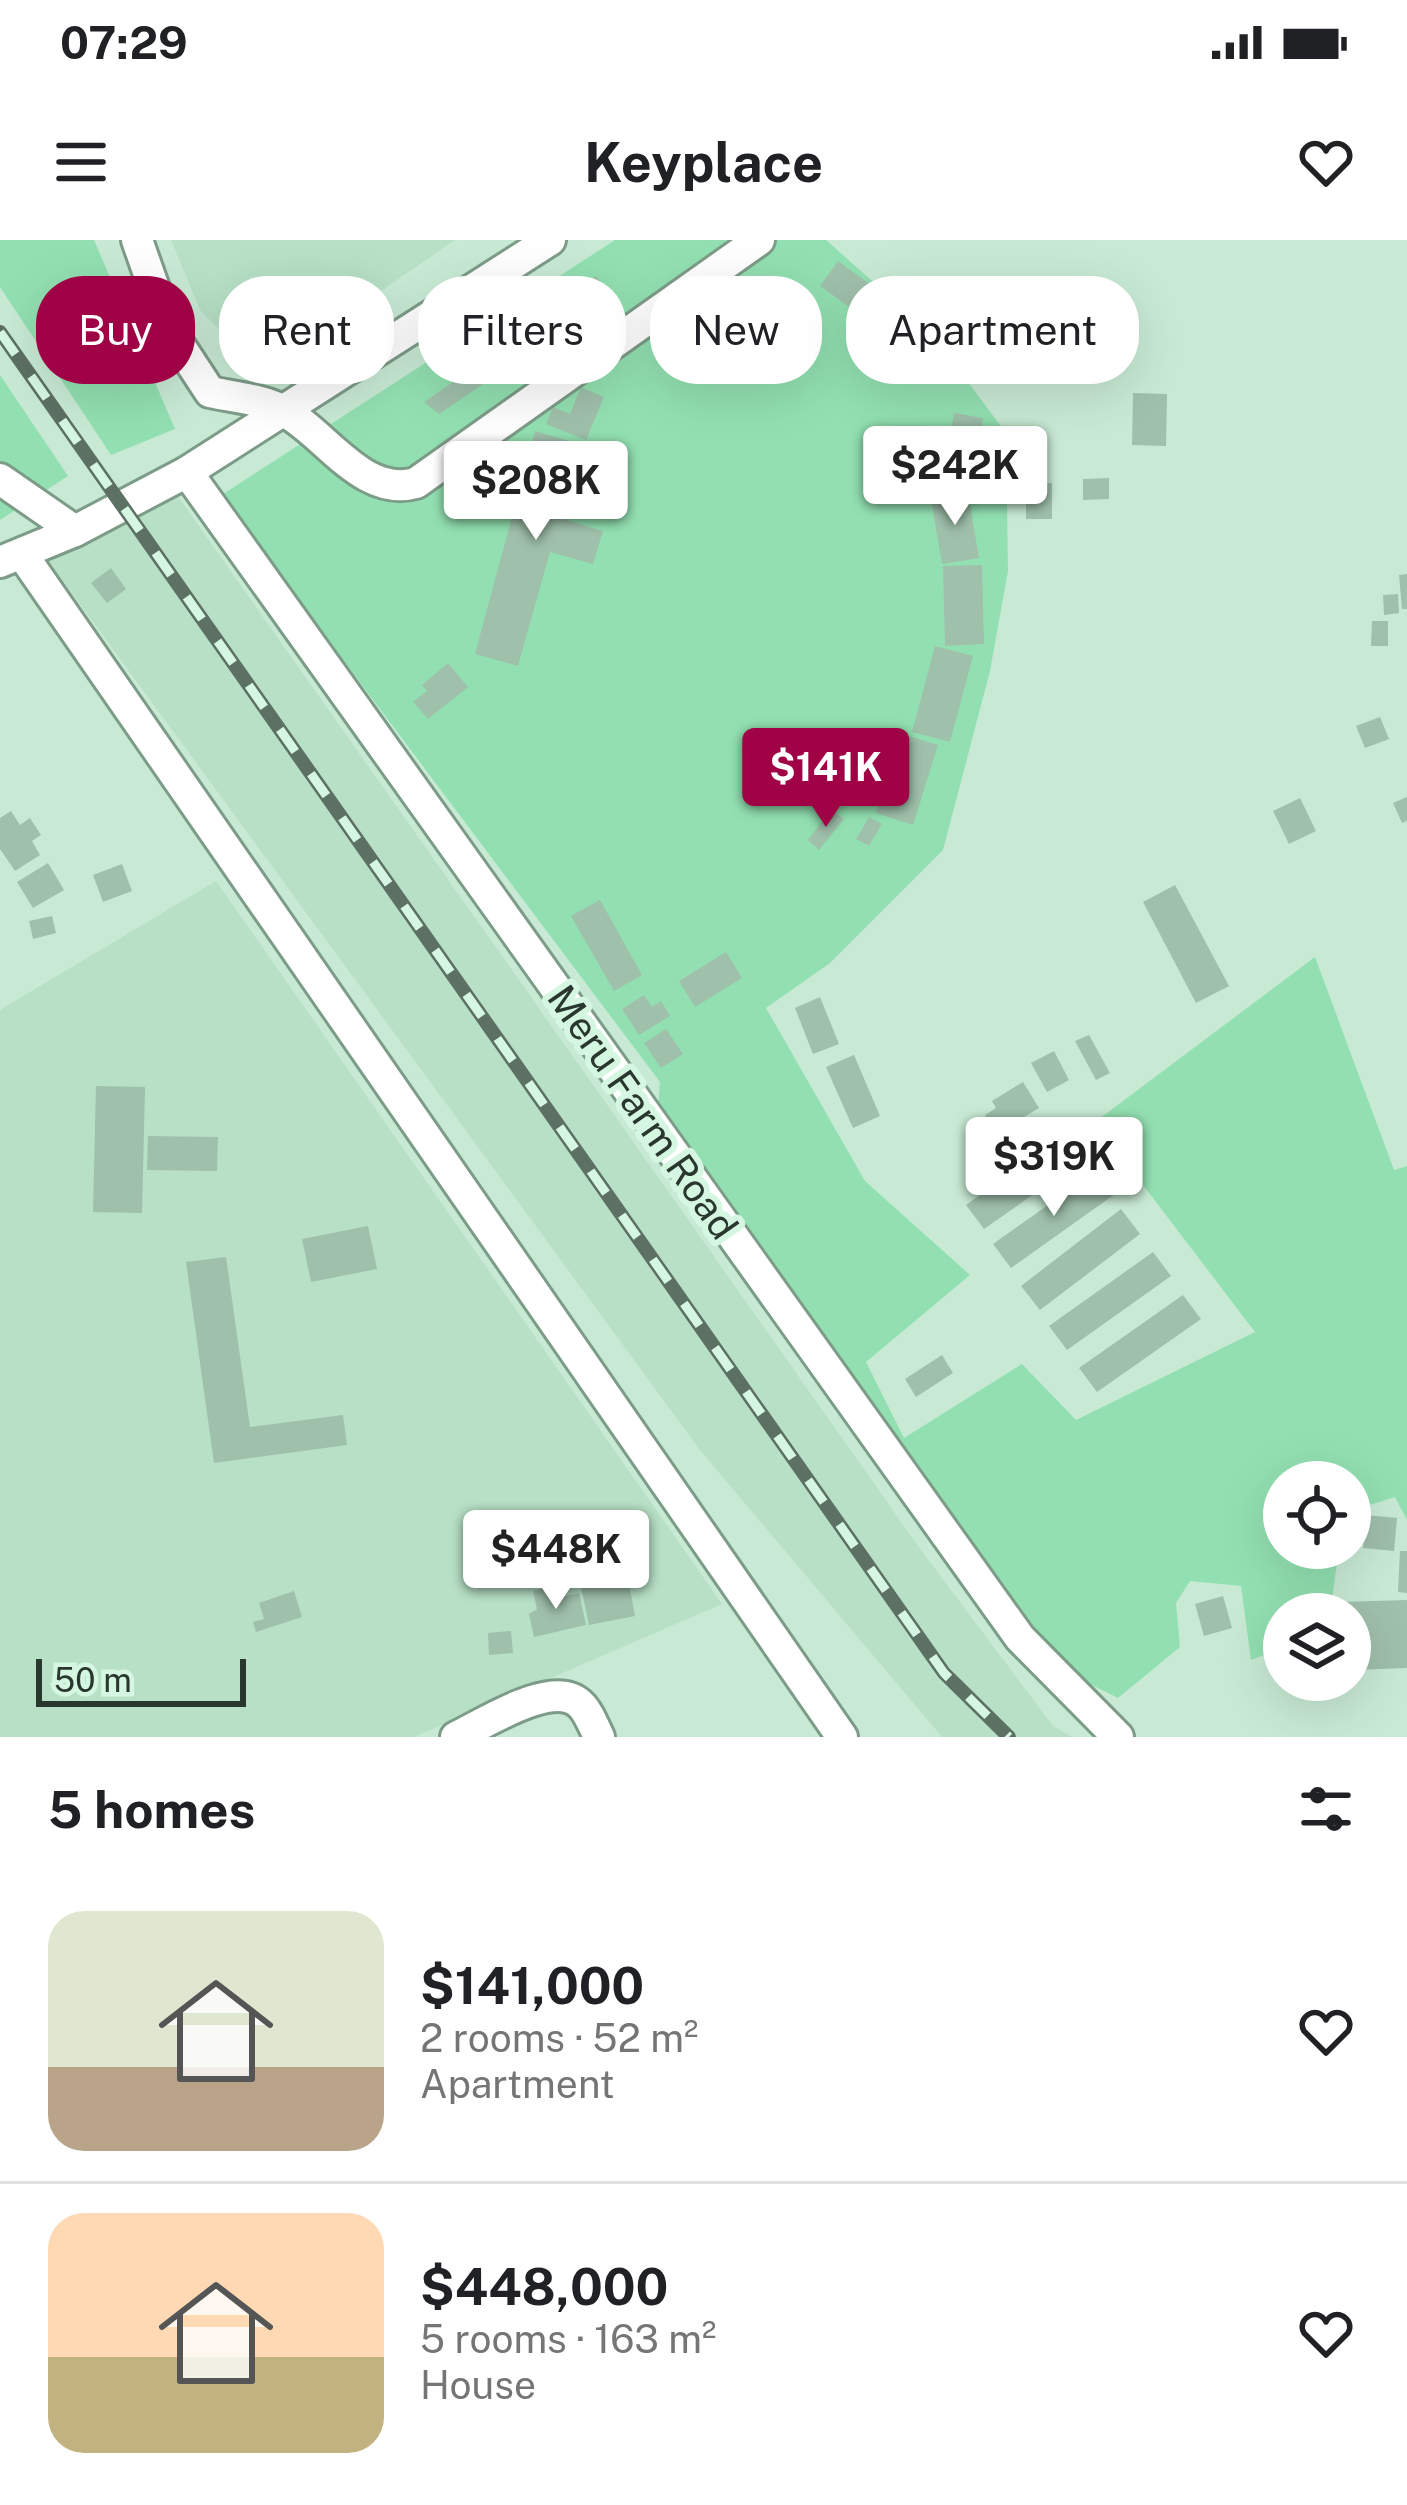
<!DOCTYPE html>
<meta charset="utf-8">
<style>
:root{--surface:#fff;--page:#f2f2f2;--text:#202124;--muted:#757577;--line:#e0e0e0;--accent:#a00345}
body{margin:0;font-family:"Public Sans",sans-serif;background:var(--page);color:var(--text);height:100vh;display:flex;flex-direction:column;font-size:45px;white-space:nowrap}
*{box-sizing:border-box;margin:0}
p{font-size:39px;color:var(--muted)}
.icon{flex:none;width:66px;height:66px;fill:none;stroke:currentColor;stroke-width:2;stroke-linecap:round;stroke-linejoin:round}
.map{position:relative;height:1497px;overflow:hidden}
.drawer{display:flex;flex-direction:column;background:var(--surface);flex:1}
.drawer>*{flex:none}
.guide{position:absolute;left:36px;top:36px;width:1335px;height:108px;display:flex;gap:24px}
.tools{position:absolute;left:1263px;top:1221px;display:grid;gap:24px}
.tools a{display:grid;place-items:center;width:108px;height:108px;border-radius:50%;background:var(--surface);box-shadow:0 12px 48px #0002;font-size:60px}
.scale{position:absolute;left:36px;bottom:30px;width:210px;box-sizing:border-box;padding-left:12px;border:6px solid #29372e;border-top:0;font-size:33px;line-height:42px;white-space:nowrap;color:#29372e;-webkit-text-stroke:9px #d5f7e1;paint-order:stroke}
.price{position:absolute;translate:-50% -102px;padding:0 27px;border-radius:12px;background:#fff;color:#222;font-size:39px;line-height:78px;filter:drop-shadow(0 3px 6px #0008)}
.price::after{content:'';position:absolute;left:50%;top:72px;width:36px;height:27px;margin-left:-18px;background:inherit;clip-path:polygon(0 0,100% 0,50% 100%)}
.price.selected{background:var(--accent);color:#fff}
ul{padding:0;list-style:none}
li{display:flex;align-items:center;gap:36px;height:300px;padding:0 48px}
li+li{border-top:3px solid var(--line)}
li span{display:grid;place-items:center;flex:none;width:336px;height:240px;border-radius:36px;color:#555}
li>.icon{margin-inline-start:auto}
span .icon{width:144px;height:144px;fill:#fffc;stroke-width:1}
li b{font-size:51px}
h2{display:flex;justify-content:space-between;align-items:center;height:144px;padding:0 48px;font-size:51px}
.chip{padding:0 42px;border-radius:48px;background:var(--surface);box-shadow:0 12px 48px #0002;font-size:42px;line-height:108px}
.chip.selected{background:var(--accent);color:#fff}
.status{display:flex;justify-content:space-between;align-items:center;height:84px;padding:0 60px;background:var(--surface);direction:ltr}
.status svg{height:33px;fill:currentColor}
header{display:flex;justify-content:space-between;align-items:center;height:156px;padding:0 48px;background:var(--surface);font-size:54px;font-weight:700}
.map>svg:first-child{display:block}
</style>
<div class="status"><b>07:29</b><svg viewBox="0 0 49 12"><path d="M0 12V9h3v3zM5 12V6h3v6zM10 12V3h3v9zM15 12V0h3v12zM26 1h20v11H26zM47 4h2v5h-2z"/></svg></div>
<header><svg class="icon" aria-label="menu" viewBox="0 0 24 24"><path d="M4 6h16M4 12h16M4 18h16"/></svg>Keyplace<svg class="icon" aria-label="heart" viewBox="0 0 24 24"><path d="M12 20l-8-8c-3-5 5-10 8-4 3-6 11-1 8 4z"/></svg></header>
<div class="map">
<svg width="1407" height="1497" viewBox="0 0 1407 1497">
<rect width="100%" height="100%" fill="#c8ead4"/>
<!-- built -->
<g fill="#b7e0c6">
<path d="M171,0H455L262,133L200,70Z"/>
<path d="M177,255L921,1310L1053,1486L1072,1497H942L700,1210L49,322Z"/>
<path d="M216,641L722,1364L414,1497H0V770Z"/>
</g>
<!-- green -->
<g fill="#92e0b1">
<path d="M0,0H94L175,189L111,215L0,47Z"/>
<path d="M615,0H826L932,94L1006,193L1008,331L990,431L943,610L830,723L766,768L865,941L970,1035L866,1122L904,1198L1022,1124L1076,1180L1255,1092L1095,882L1315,717L1394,930L1407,926V1280L1395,1257L1350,1271V1242H1284V1308H1339L1330,1374H1284V1407L1251,1420L1241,1346L1190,1341L1176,1363L1180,1407L1118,1458L1072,1435L957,1294L658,867L660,842L220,256Z"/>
<path d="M0,135L68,236L0,280Z"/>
</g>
<!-- building -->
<g fill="#9fc0ab">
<path d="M838,21L897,64L879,88L820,46Z"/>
<path d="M596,36L611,54L576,81L562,63Z"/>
<path d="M750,39L767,67L679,117L664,86Z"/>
<path d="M520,96L530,112L439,174L424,162Z"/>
<path d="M581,147L604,157L586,200L546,184L553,167L570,174Z"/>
<path d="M1133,153L1167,154L1166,206L1132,205Z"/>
<path d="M954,173L983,178L977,216L948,211Z"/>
<path d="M535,191L589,207L569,281L603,291L593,324L550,312L518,426L475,414Z"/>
<path d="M1109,238V259L1083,260V239Z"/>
<rect x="1026" y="243" width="26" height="36"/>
<path d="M968,253L979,318L942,324L931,259Z"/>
<path d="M982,325L984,404L945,406L943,326Z"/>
<path d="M111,328L126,349L107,363L91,343Z"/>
<path d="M1407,334V369H1402L1399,335Z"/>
<path d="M1398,354L1399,373L1384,375L1383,355Z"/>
<path d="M1372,381H1388V406H1371Z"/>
<path d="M935,406L973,416L950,502L912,492Z"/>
<path d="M448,423L468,447L428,479L413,462L427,451L422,445Z"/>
<path d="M1380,477L1389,499L1365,508L1356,486Z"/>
<path d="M902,494L938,505L913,585L876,573Z"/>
<path d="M1407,557V581L1402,583L1393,563Z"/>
<path d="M1300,558L1316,591L1289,604L1273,571Z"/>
<path d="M831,570L844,579L819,610L808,600Z"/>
<path d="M11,571L20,585L30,578L41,595L32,601L40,615L15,631L0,609V578Z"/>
<path d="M869,577L882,584L869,606L856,599Z"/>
<path d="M48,623L64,650L33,668L17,642Z"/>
<path d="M122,624L132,651L103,662L93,635Z"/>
<path d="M1175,645L1229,746L1196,763L1143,662Z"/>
<path d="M600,660L642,735L614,751L571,676Z"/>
<path d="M52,676L56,693L33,699L29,681Z"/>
<path d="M726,712L742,738L695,767L679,741Z"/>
<path d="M644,755L652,767L661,761L670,776L639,795L622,769Z"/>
<path d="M820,757L839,804L813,814L795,768Z"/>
<path d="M666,789L683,814L661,828L644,803Z"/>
<path d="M1089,795L1110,833L1096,840L1075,801Z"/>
<path d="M1054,811L1069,840L1047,852L1031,823Z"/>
<path d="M854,815L880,876L853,888L826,827Z"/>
<path d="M1023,842L1039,868L1007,887L1003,880L992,886L985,875L996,868L992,861Z"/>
<path d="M96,846L145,847L142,973L93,972Z"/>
<path d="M1070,891L1088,916L984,989L966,965Z"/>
<path d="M148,896L218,897L217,931L147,930Z"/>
<path d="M1097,930L1115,954L1011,1028L993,1004Z"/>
<path d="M1121,969L1140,994L1040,1070L1021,1046Z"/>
<path d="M368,986L377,1029L311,1042L302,999Z"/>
<path d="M1153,1012L1171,1036L1067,1110L1049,1086Z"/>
<path d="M226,1017L250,1187L343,1175L347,1205L214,1223L186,1022Z"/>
<path d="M1183,1055L1201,1079L1097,1152L1079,1128Z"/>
<path d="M942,1115L953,1133L916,1157L905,1139Z"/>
<path d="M1366,1275L1397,1278L1394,1311L1363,1308Z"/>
<path d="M1400,1311H1407V1353L1398,1352Z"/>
<path d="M626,1328L635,1376L589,1385L579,1337Z"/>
<path d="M558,1346L561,1357L579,1353L586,1385L534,1397L529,1374L537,1369L533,1351Z"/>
<path d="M294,1351L302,1377L256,1392L253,1382L264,1379L259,1363Z"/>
<path d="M1223,1356L1232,1388L1204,1396L1195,1364Z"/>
<path d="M1407,1360V1428L1356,1430V1415H1350V1374H1340V1362Z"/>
<path d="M511,1391L513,1413L489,1415L488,1393Z"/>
</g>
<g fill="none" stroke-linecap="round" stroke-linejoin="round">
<defs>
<g id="minor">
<path d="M137,0L168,88L210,152C233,157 261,159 282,170C326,193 362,258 416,243L759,0"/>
<path d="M187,232L1020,1398L1118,1497"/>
<path d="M0,239L75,291"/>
<path d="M22,314L842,1497"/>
<path d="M0,322L75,291L187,232L550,0"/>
<path d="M456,1497C484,1484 553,1438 580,1464C588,1471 594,1487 599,1497"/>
</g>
</defs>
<!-- minor casing -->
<use href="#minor" stroke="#7d9c88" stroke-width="36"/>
<!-- minor -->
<use href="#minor" stroke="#fff" stroke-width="30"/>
<defs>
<path id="rail" d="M0,92L944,1433L1009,1497"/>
</defs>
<!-- rail casing -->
<use href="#rail" stroke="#5c7063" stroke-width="14"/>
<!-- rail -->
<use href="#rail" stroke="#d5f7e1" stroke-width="9" stroke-dasharray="27" stroke-linecap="butt"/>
</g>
<g text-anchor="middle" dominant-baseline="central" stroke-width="12" stroke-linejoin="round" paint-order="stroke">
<!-- street labels -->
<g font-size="39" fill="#29372e" stroke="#d5f7e1">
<text transform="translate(643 872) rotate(55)">Meru Farm Road</text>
</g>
</g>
</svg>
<div class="tools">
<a><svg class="icon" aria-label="locate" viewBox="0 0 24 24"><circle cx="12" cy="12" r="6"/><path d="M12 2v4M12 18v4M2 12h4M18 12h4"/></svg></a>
<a><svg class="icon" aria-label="layers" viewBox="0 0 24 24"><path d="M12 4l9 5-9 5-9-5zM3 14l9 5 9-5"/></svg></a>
</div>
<div class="scale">50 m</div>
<b class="price" style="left:955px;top:288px">$242K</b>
<b class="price" style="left:536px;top:303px">$208K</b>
<b class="price selected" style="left:826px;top:590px">$141K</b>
<b class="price" style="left:1054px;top:979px">$319K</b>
<b class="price" style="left:556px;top:1372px">$448K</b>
<div class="guide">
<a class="chip selected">Buy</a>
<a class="chip">Rent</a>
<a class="chip">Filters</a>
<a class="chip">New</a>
<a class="chip">Apartment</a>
</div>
</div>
<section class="drawer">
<h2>5 homes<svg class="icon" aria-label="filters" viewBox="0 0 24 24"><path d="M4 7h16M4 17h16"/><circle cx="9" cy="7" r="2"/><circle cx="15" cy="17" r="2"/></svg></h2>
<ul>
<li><span style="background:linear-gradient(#dfe7d0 65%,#b9a48a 0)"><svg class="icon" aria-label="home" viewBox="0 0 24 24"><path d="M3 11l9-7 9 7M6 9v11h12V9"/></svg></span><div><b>$141,000</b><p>2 rooms · 52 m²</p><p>Apartment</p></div><svg class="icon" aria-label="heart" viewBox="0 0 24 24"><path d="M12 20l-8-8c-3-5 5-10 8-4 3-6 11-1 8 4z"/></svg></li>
<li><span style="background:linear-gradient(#ffd9b3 60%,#c2b280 0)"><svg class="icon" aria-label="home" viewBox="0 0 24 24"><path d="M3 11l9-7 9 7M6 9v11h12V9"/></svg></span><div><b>$448,000</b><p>5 rooms · 163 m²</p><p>House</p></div><svg class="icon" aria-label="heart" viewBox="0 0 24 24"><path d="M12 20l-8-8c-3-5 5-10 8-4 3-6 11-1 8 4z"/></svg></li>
</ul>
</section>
